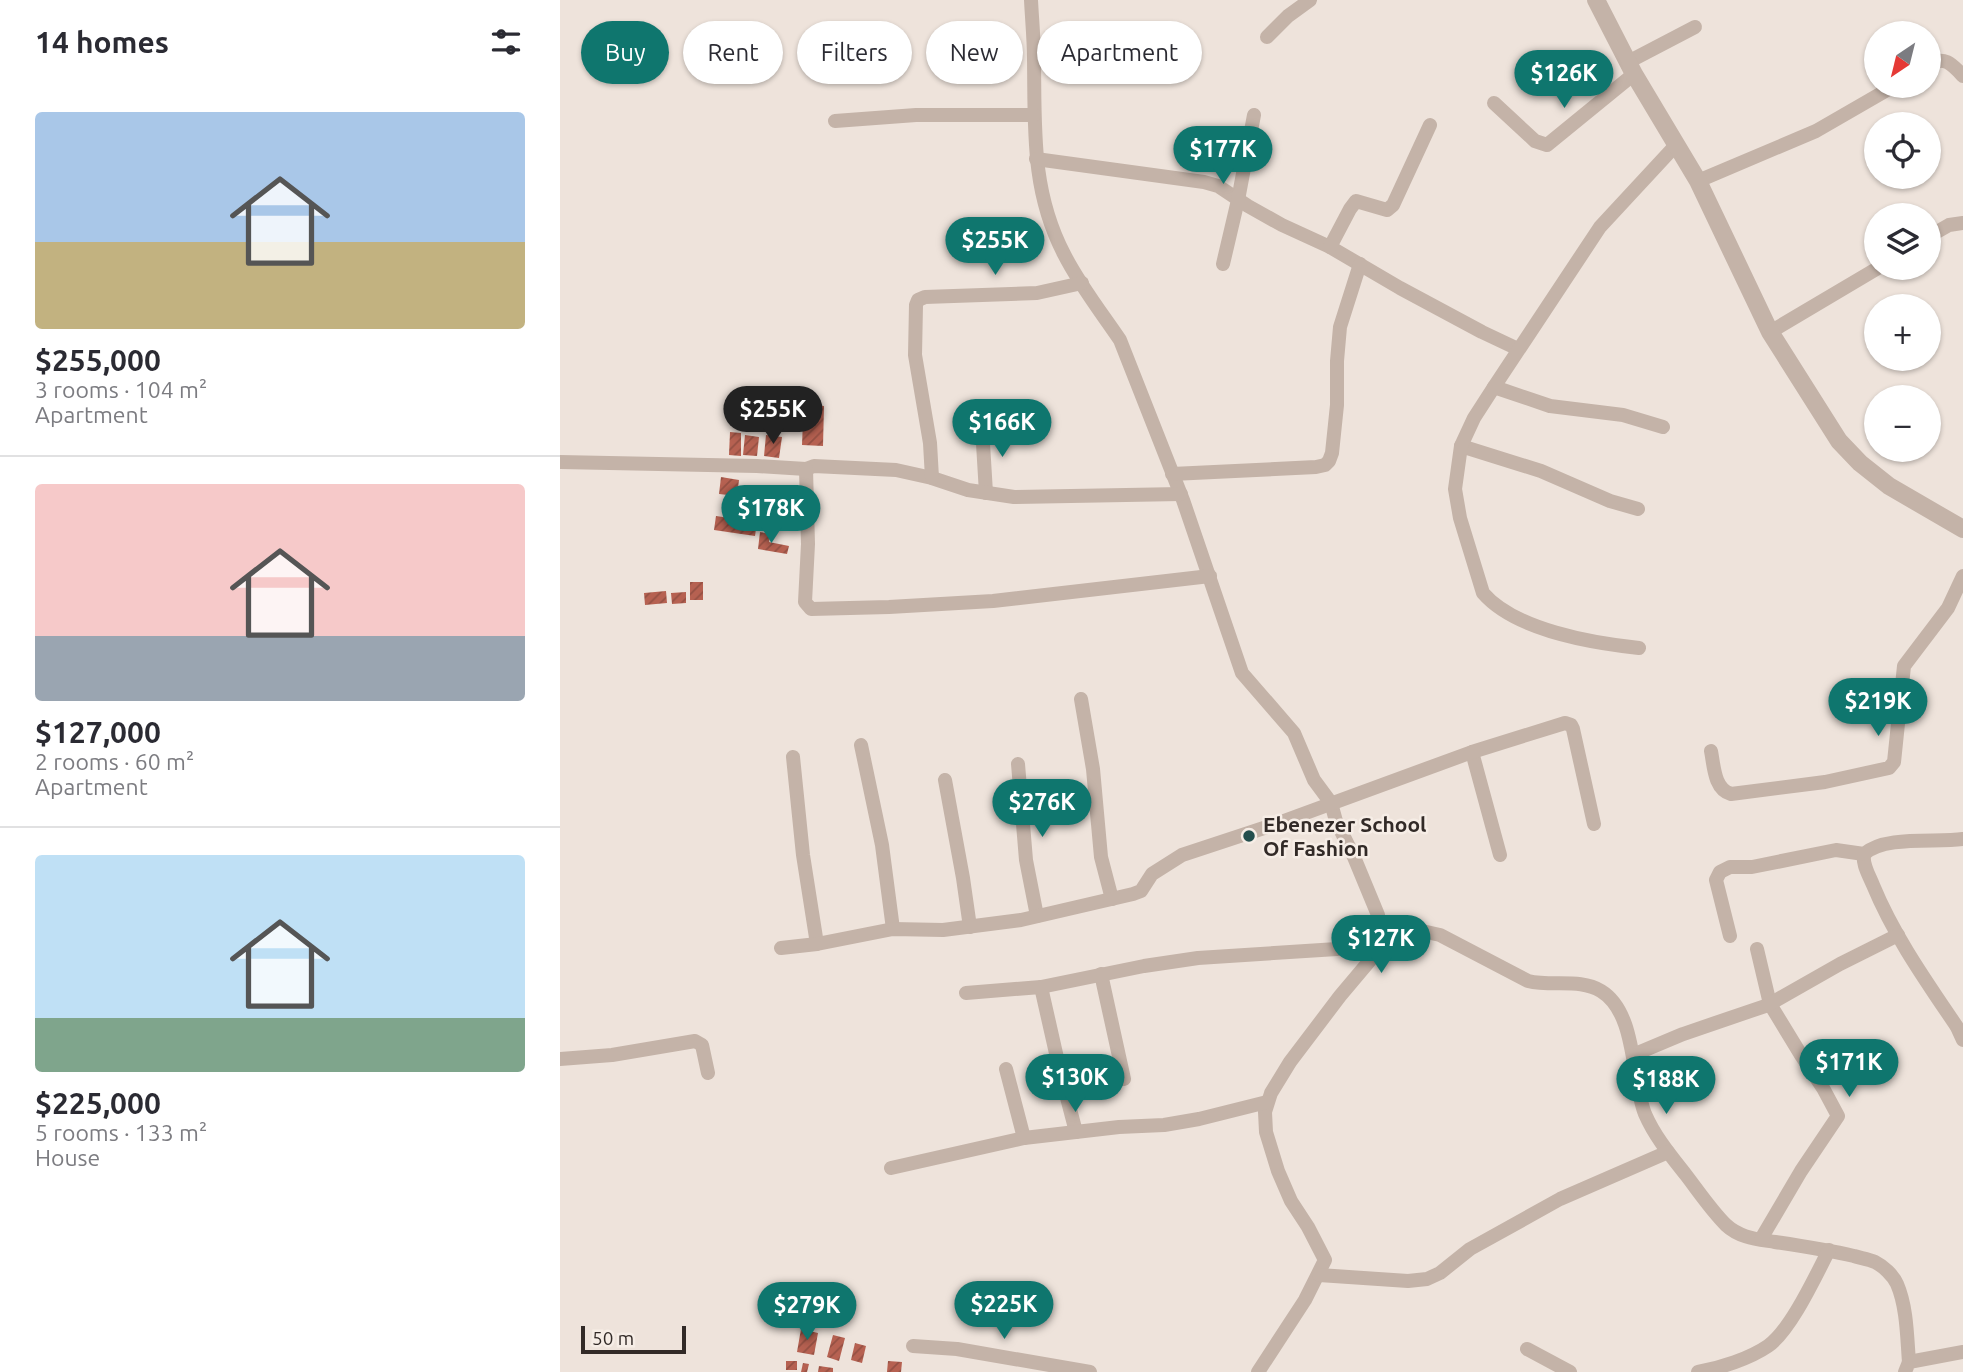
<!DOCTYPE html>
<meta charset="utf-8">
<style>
:root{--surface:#fff;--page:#f2f2f3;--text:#2b2b33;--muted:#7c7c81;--line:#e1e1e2;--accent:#0f766e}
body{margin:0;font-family:Ubuntu,sans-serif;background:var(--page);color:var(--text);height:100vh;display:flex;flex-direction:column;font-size:26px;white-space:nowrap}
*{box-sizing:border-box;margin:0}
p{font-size:23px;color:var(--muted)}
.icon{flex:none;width:38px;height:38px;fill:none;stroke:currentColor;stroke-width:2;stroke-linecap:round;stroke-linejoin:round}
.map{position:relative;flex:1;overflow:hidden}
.panel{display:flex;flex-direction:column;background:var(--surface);width:560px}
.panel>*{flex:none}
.top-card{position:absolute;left:21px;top:21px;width:665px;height:63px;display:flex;gap:14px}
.needle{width:46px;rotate:215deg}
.controls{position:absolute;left:1304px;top:21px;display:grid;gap:14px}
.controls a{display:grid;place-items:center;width:77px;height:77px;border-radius:50%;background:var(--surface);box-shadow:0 2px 5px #0004;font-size:35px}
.scale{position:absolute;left:21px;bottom:18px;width:105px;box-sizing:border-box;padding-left:7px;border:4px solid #322a27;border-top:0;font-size:19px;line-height:24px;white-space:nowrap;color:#322a27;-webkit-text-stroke:5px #f6ede6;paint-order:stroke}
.price{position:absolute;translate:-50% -60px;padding:0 16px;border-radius:24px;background:var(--accent);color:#fff;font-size:23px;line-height:46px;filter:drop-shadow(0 2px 4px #0008)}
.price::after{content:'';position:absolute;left:50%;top:42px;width:21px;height:16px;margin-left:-10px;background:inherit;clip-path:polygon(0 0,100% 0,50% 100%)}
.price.selected{background:#222;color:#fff}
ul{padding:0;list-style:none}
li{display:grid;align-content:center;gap:14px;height:371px;padding:0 35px}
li+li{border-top:2px solid var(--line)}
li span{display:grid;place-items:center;height:217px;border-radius:7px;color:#555}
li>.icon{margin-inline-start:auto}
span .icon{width:126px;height:126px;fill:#fffc;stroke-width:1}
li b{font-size:30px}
h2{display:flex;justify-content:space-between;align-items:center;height:84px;padding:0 35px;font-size:30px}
.pill{padding:0 24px;border-radius:32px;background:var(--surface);box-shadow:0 2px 5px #0004;font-size:24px;line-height:63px}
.pill.selected{background:var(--accent);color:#fff}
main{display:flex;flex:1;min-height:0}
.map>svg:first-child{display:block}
</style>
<main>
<section class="panel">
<h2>14 homes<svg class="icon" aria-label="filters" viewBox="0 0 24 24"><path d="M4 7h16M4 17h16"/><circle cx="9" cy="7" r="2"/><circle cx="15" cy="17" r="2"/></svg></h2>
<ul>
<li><span style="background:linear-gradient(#a9c7e8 60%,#c2b280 0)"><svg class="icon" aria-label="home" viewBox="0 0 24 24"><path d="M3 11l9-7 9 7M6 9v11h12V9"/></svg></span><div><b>$255,000</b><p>3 rooms · 104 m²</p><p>Apartment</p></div></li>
<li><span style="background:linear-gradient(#f6c9c9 70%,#9aa5b1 0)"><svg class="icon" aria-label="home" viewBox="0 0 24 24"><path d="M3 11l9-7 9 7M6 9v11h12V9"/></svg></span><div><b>$127,000</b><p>2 rooms · 60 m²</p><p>Apartment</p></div></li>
<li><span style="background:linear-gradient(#bfe0f5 75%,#7fa58c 0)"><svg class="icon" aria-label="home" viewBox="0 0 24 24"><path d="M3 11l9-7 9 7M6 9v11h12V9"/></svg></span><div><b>$225,000</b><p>5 rooms · 133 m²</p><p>House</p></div></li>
</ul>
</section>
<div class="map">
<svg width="1403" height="1372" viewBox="0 0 1403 1372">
<defs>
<pattern id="building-hatch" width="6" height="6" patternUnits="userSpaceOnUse" patternTransform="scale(1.75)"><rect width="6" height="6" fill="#b66151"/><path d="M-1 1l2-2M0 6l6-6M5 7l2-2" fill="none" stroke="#955043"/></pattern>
</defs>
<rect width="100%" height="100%" fill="#eee3db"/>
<!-- building -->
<g fill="url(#building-hatch)">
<path d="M253,405L264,406L263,446L242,445L243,420H253Z"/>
<path d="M170,432L181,433V456L169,455Z"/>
<path d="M185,435L199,437L197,456L183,455Z"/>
<path d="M206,435L222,437L219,458L204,456Z"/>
<path d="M161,477L179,480L177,496L159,494Z"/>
<path d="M166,497L180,500L178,508L164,505Z"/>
<path d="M156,516L197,522L195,536L154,530Z"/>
<path d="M200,532L210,534L209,542L229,546L227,554L198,549Z"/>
<rect x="130" y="582" width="13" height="18"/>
<path d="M106,591L107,603L85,605L84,593Z"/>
<path d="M126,592V603L112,604L111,593Z"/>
<path d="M241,1329L258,1333L254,1355L237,1352Z"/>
<path d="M273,1335L285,1338L279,1361L267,1357Z"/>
<path d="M295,1343L306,1346L302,1363L291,1360Z"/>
<rect x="226" y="1361" width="11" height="9"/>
<path d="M328,1361L342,1362L341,1372H327Z"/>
<path d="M243,1363L249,1364L247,1372H241Z"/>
<path d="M259,1366L273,1368V1372H258Z"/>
</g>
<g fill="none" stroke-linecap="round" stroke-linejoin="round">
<!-- minor -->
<g stroke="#c4b3a8" stroke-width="14">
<path d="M471,0C472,20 474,40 474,59C475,128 471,191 504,254C519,284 541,312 560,340L623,500L682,673L734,733L754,780L771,803L776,821L794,857L818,915L820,933L812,958L780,996L730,1062L711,1093L705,1112L706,1132L718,1171L731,1201L748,1227L765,1260L745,1300L698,1372"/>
<path d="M707,37L728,16L750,0"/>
<path d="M1068,62L1135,27"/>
<path d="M1368,65C1384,55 1392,64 1403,76"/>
<path d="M934,103L975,141L987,145L1074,74"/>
<path d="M275,121L356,115H474"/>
<path d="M476,159L644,182L658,186L688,206L722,225L770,247L840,288L922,332L958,349"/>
<path d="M1138,181L1256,131L1334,86"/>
<path d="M1368,237L1389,225L1403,223"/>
<path d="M770,247L790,209L796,201L827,210L833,205L870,125"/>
<path d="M663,264L678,200L694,115"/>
<path d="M1210,332L1318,268"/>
<path d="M934,387L990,406L1063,415L1103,427"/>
<path d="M422,427L426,493"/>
<path d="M901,446L981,471L1050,501L1078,509"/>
<path d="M0,462L197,466L246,469L254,466L336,470L372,478L408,490L454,497L621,494"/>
<path d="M246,469L248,544L245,602L251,609L329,607L433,601L650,576"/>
<path d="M612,474L756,467L765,465L769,461L772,453L777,405V361L780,327L800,264"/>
<path d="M372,478L370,443L355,355L356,305L358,300L365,297L477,293L522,283"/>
<path d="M1079,648C1032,643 955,630 923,593L900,518L895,489L901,446L914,418L934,387L1040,227L1116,145"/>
<path d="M521,699L533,769L541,857L552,899"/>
<path d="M301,745L322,845L333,929"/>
<path d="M1151,751C1154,766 1154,789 1171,794L1265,782L1329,768L1334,762L1344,666L1388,608L1403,576"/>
<path d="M912,752L940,855"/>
<path d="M233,757L243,855L257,944"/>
<path d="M458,764L466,860L477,916"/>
<path d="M385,780L403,878L410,927"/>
<path d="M1304,854C1302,864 1309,875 1313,885C1334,936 1366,981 1397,1027L1403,1040"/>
<path d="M820,933L862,931L880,935L968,981C992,987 1020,978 1041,991C1077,1013 1071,1079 1085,1114C1095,1137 1111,1156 1126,1175C1139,1192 1151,1210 1166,1225C1180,1238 1197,1239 1215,1242C1242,1246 1268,1250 1294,1256C1300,1258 1308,1259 1315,1262C1323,1266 1333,1275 1337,1284C1347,1307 1347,1337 1349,1362"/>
<path d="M1170,936L1156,880L1160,872L1170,867H1192L1276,850L1304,854C1325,835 1376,843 1403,839"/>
<path d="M221,948L257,944L333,929L383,930L461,920L573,894L581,891L592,874L622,855L713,825L912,752L1005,723L1011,725L1013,729L1034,824"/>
<path d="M1197,949L1210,1004L1241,1055L1263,1088L1278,1116L1241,1171L1201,1239"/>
<path d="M541,974L564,1079"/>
<path d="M481,987L500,1071L516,1132"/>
<path d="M406,993L481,987L584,966L638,958L777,949L817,943"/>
<path d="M1073,1055L1123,1034L1208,1005L1280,964L1338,935"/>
<path d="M0,1059L52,1055L135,1041L142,1045L148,1073"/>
<path d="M446,1069L464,1138"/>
<path d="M331,1168L464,1138L559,1127L604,1125L639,1119L707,1102"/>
<path d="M759,1275L848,1281L867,1279L880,1273L910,1249L1000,1199L1108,1152"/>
<path d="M353,1346L397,1349L530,1372"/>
<path d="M967,1349L1010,1372"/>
<path d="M1138,1372C1160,1368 1189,1359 1208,1346C1231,1330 1256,1275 1269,1250"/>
<path d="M1345,1372L1349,1362L1403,1352"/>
</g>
<!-- tertiary -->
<path stroke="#c4b3a8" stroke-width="18" d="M1036,0L1074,74L1138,181L1210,332L1279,441L1300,463L1329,486L1403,529"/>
</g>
<!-- markers -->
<circle fill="#234e4d" stroke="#f6ede6" stroke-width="2.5" cx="689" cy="836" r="7"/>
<g text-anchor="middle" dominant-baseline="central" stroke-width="5" stroke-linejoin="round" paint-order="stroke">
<!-- poi labels -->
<g font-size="21" font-weight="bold" fill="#322a27" stroke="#f6ede6" text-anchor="start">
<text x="703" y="824">Ebenezer School<tspan x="703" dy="24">Of Fashion</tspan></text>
</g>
</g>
</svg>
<div class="controls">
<a><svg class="needle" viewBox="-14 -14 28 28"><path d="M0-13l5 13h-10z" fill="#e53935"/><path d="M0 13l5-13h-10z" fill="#7c7c81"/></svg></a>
<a><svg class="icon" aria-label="locate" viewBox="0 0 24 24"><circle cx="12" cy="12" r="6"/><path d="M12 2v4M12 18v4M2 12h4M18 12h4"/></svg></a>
<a><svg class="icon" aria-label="layers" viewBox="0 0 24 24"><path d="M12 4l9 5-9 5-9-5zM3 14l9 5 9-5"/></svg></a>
<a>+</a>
<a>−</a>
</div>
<div class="scale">50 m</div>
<b class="price" style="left:1004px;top:110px">$126K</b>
<b class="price" style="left:663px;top:186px">$177K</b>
<b class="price" style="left:435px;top:277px">$255K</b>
<b class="price selected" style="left:213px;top:446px">$255K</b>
<b class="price" style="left:442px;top:459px">$166K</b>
<b class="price" style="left:211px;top:545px">$178K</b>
<b class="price" style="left:1318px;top:738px">$219K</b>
<b class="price" style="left:482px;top:839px">$276K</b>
<b class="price" style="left:821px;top:975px">$127K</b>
<b class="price" style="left:1289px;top:1099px">$171K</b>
<b class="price" style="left:515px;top:1114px">$130K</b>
<b class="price" style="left:1106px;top:1116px">$188K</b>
<b class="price" style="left:444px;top:1341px">$225K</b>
<b class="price" style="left:247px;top:1342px">$279K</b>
<div class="top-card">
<a class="pill selected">Buy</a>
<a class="pill">Rent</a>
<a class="pill">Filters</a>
<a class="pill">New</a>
<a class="pill">Apartment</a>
</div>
</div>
</main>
